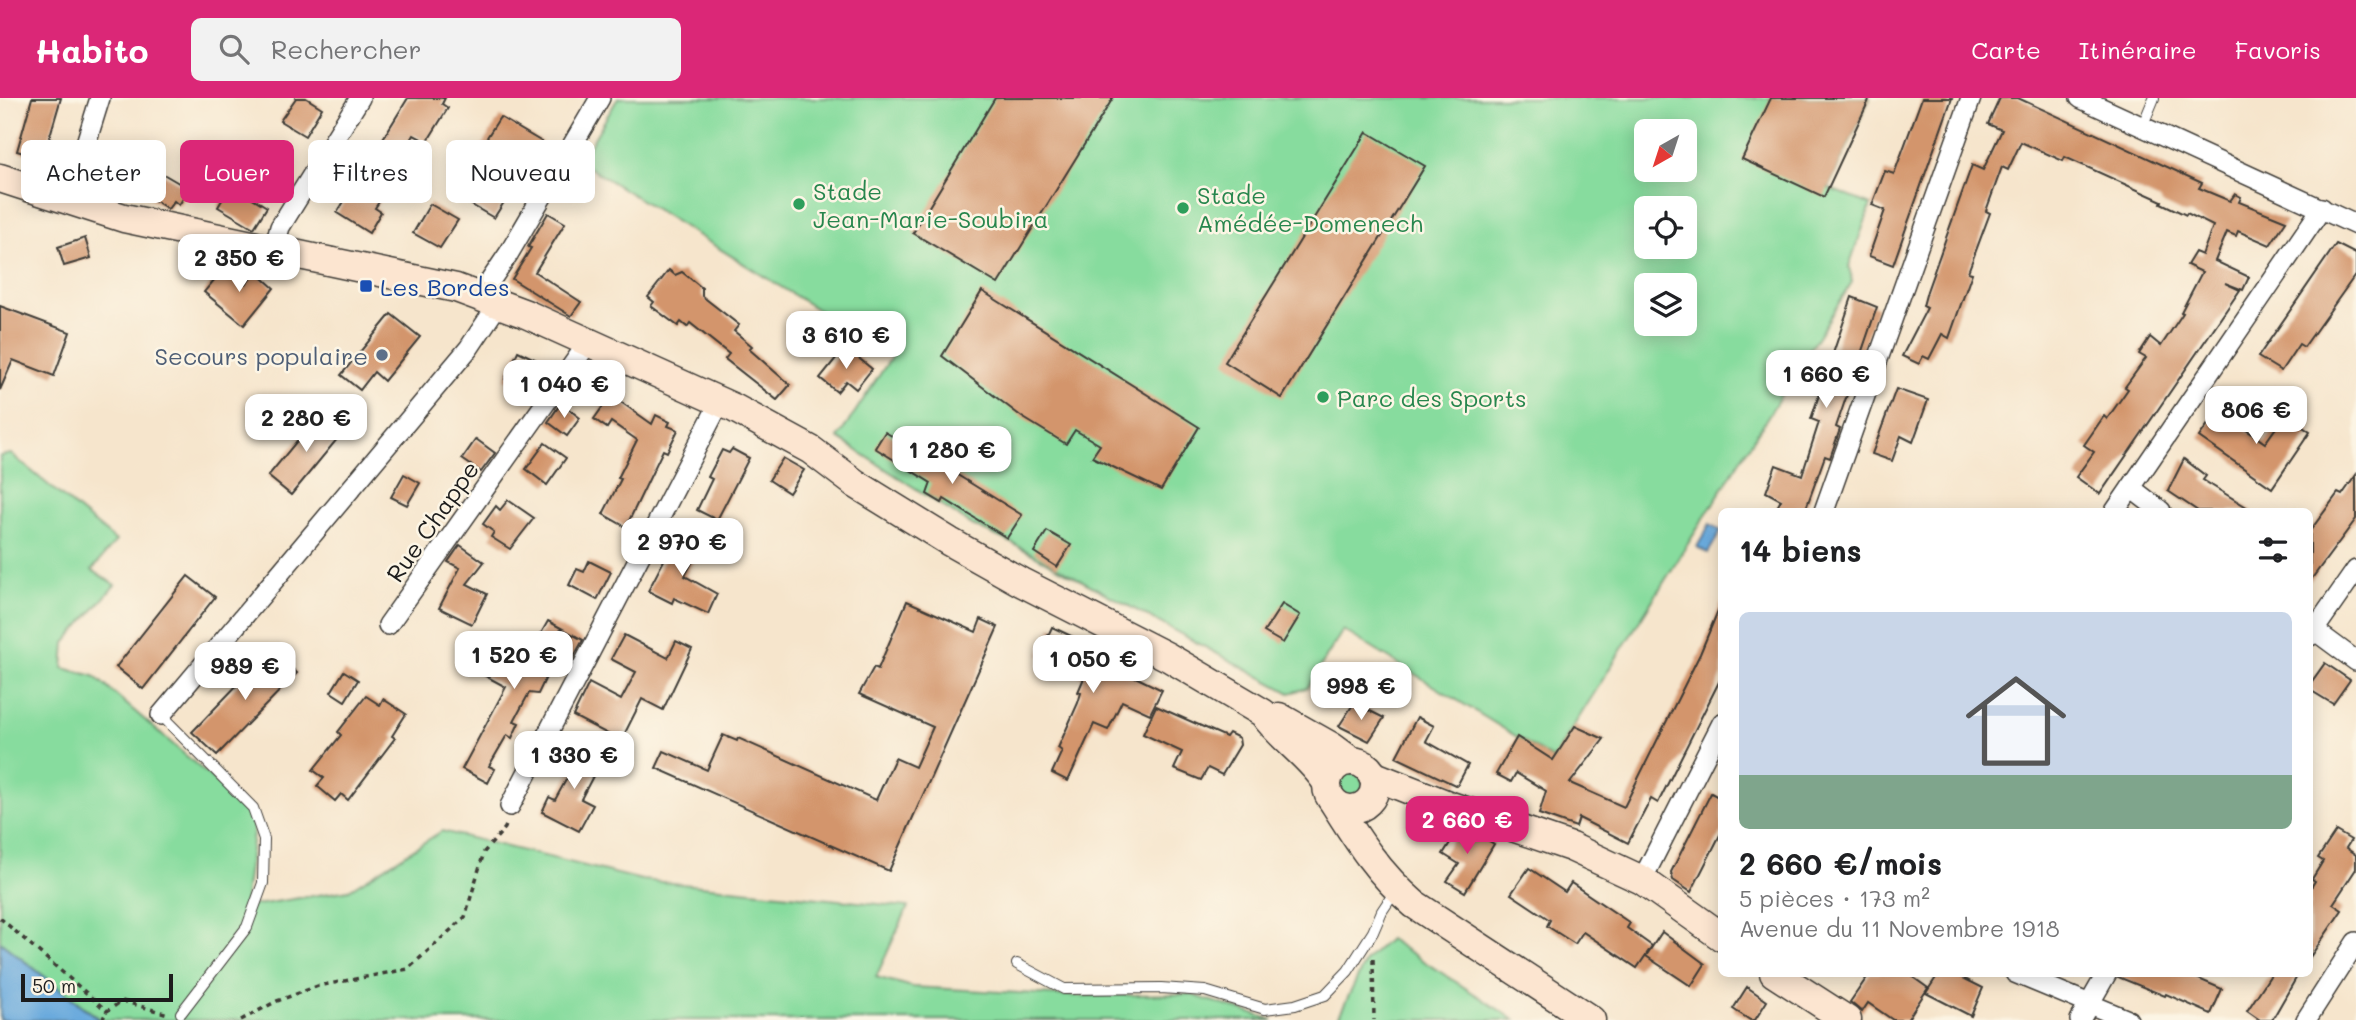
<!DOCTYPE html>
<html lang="fr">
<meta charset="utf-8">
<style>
:root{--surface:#fff;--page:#f2f2f2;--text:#202124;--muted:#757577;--accent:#db2777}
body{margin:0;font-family:Mali,sans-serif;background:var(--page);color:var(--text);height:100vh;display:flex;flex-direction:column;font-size:26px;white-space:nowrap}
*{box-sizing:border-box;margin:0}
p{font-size:23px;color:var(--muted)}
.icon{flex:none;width:38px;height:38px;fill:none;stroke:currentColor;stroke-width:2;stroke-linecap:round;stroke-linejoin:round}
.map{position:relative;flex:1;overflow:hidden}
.details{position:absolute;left:1718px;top:410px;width:595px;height:469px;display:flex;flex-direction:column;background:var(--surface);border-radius:10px;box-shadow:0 4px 18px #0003}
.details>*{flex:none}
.guide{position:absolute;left:21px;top:42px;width:665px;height:63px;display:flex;gap:14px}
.needle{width:46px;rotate:219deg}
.controls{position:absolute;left:1634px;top:21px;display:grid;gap:14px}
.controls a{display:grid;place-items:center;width:63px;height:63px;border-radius:10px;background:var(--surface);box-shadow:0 4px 18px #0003;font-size:35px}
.scale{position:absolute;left:21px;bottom:18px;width:152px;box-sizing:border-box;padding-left:7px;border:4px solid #1c1c1c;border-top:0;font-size:19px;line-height:24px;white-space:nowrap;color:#1c1c1c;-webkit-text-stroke:5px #fcf5e5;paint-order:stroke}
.price{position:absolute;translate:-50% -60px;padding:0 16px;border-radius:14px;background:#fff;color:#222;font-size:23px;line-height:46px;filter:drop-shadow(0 2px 4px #0008)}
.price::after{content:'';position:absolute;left:50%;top:42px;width:21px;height:16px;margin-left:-10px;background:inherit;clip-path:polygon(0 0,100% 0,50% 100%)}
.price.current{background:var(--accent);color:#fff}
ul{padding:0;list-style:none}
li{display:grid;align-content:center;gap:14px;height:371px;padding:0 21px}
li span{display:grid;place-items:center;height:217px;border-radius:10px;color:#555}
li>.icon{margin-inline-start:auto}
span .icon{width:126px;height:126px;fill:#fffc;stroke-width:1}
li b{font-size:30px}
h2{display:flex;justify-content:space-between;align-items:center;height:84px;padding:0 21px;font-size:30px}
.pill{padding:0 24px;border-radius:10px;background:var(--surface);box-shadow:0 4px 18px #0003;font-size:24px;line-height:63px}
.pill.current{background:var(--accent);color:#fff}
header{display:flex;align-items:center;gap:42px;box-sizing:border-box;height:98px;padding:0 35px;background:var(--accent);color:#fff}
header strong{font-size:33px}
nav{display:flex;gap:38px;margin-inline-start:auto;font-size:24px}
.search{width:490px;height:63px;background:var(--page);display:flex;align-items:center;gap:18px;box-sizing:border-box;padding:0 24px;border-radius:10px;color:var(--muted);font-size:26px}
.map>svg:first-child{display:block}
</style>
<header>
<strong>Habito</strong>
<div class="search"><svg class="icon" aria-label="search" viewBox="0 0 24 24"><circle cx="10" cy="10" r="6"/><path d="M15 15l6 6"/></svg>Rechercher</div>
<nav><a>Carte</a><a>Itinéraire</a><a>Favoris</a></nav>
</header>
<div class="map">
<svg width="2356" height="922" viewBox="0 0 2356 922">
<rect width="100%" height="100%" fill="#fcf5e5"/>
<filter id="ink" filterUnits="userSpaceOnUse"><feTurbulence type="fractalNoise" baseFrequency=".0143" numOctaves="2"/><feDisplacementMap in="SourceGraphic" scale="14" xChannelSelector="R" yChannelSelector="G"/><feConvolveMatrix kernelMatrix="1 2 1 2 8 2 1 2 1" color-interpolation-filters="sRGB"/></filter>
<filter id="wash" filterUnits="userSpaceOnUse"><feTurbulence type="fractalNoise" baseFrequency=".00686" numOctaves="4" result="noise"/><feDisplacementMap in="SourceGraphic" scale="28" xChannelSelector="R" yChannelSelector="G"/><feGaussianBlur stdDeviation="1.57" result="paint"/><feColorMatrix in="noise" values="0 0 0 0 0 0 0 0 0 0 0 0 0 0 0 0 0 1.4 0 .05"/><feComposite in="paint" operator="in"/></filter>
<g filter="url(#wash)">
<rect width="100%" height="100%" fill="#f6e5cc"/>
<!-- green -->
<g fill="#87dc9e" stroke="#527c5d" stroke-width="2" fill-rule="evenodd">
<path d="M618,0H1870L1828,90L1871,107L1849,168L1852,184L1553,661L1343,532L1307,590L1290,595L1012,445L972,427L838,340L892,258L580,64ZM1647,33H1685V72H1647ZM1647,110H1685V149H1647ZM1647,187H1685V226H1647Z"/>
<path d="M11,356L116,443L92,472L115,487L65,545L63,570L94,578L243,707L254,727L244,809L349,792L442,733L642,782L908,809L876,879L913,889L1073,898L1189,896L1273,922H101L0,844V358Z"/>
<circle cx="1350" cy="687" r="13"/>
<path d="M1389,841L1515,922H1337L1366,862Z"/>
</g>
<!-- water -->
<g fill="#6aaadd" stroke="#43637c" stroke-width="2">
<path d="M1710,426L1721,433L1708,455L1697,449Z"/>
<path d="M0,844L97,920L100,922H0Z"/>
</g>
<g id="blocks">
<!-- building -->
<g fill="#d3956c">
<path d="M32,0H61L49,41L53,42L47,62L17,53Z"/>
<path d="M296,0H306L322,10L305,38L280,23Z"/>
<path d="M408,0H445L442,6L448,10L427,44L414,37L397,65L403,68L375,110L381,114L369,135L337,115Z"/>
<path d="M995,0H1113L998,186L913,135Z"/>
<path d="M1771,0H1870L1824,99L1742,61Z"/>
<path d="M1922,0H1952L1893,167L1869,158L1885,112L1872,107L1885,73L1894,76Z"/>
<path d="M2000,0H2018L2202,85L2199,90L2230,103L2235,96L2241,99L2239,104L2286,123L2270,147L2238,133L2236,138L2227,134L2215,163L2249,179L2243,192L2225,185L2240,192L2100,396L2076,379L2094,354L2084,347L2104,318L2107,321L2128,291L2125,289L2146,260L2139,256L2150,239L2161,248L2183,215L2181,214L2202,174L2187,167L2195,154L2202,157L2213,128L2187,115L2186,117L2161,105L2162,103L2065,59L2063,63L2021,44L2008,72L2002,69L1986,113L1990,115L1968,174L1972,175L1949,240L1942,236L1929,261L1923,258L1919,266L1902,258L1927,210L1923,208L1927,193L1972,67L1983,72L2002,32L1988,26Z"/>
<path d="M500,19L542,44L494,120L470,106L495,66L477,55Z"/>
<path d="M1367,34L1425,68L1282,300L1225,264Z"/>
<path d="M141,63L189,91L179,107L174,103L168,111L133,89L137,82L131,78Z"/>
<path d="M231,87L267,109L254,130L218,109Z"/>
<path d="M430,106L458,122L440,150L413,135Z"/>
<path d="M548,115L565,125L535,174L581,204L571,218L512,181L531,150L528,149Z"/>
<path d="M85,140L91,160L64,168L58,149Z"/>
<path d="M2336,146L2356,156V176L2304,249L2299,246L2281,273L2258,259Z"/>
<path d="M225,169L246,186L256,174L274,190L244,227L204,194Z"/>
<path d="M669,172L675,177L682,174L702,190V198L739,227L734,233L752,248L749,251L790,287L777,302L725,261L729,256L690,225L687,229L681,224L678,228L651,208L654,204L648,199Z"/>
<path d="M982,193L1199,329L1161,392L1092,359L1100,347L1075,332L1066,346L1022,319L942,258Z"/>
<path d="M1852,199L1877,209L1836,329L1840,331L1830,360L1825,358L1805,413H1775L1781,402L1766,394L1776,367L1802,377L1819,324L1811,321Z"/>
<path d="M0,208L70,234L54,278L13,262L0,292Z"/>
<path d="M391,216L420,239L384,283L374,274L360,292L341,277Z"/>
<path d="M845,249L872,271L856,291L846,283L837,294L820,280Z"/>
<path d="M518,253L549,268L531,293L505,281Z"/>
<path d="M1896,291L1928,302L1913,344L1901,338L1892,363L1872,356Z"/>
<path d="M611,297L652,326L656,317L670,324L668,328L678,332L667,354L663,352L626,429L603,416L621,381L618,380L637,342L611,324L607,330L594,321Z"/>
<path d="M561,305L580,320L567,338L548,324Z"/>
<path d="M2218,312L2265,345L2285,317L2310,334L2272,390L2199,339Z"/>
<path d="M320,315L343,334L291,397L268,378Z"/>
<path d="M885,334L911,349L912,347L939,363L938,365L1022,417L1007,440L944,401L942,405L927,396L931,385L875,350Z"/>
<path d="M476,341L495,355L481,374L462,361Z"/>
<path d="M545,345L566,360L547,387L526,371Z"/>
<path d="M732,351L749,360L717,422L697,412L712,381L708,379L722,352L729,355Z"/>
<path d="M783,360L804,372L789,395L769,382Z"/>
<path d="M2184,361L2206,378L2203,382L2253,413H2198L2168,393Z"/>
<path d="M404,376L420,385L407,407L391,399Z"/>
<path d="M2356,377V421L2310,483V433L2338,395L2342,397Z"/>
<path d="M508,402L534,420L510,451L491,439L494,434L483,426L496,408L500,412Z"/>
<path d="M1047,433L1071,447L1057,469L1034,454Z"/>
<path d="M677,437L700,449L685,478L717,496L708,516L674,500L672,505L648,493Z"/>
<path d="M460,447L484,464L467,486L487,496L472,526L439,510L460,470L448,464Z"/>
<path d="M589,463L611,474L597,502L569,487L577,471L584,474Z"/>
<path d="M188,478L215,499L143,591L116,569Z"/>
<path d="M907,503L976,534L981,521L998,529L889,773L656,670L664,653L707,672L723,637L737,643L738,640L876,702L895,660L915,669L933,629L859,596L874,569L878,571Z"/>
<path d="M1722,503V578L1658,705L1651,701L1628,745L1579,720L1576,729L1539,716L1546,693L1516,675L1511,684L1496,676L1517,639L1553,662L1575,628L1604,641L1570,685L1624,709L1700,556Z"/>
<path d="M1282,506L1300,517L1283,545L1264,534Z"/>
<path d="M548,523L583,542L572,562L558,554L538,596L529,595L514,623L519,625L512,640L507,637L489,668L495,671L488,685L462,671L506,589L465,567L474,549L515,570L522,557L527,560Z"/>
<path d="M1052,529L1086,545L1082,553L1162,592L1150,616L1122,603L1108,632L1094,626L1068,683L1052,675L1062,653L1058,650L1078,605L1081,595L1078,594L1084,580L1039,557Z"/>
<path d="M624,537L668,560L676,543L692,551L663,612L642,601L621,643L573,618L589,585L621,602L636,574L611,561Z"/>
<path d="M272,551L297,575L217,657L192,634Z"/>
<path d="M2325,565L2350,582L2333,606L2310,592V586Z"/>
<path d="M344,573L358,582L345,603L331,594Z"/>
<path d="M366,598L380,607L383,601L406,616L392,638L395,640L348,702L341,696L335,703L317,688L324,680L313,672L341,637L338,634Z"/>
<path d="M1354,605L1384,620L1369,643L1339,628Z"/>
<path d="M1156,608L1226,639L1229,635L1239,640L1240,647L1222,677L1208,670L1201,682L1174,671L1182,654L1143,636Z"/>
<path d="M1417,619L1434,628L1426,643L1468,667L1457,688L1396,659Z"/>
<path d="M576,649L602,661L581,701L593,707L579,733L542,714L549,699L555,702L572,671L566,668Z"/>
<path d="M1711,695L1722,701V733L1691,794L1673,782L1671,774Z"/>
<path d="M1460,729L1473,733L1494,746L1465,794L1447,783L1459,766L1443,756Z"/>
<path d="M2336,733L2351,742L2346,750L2356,757V771L2333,806L2342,812L2310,859V791L2315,783L2312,781L2323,763L2318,760Z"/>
<path d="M1529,770L1565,794L1571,785L1630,825L1627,830L1652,848L1637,870L1583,834L1575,846L1547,828L1550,822L1511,796Z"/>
<path d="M1662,834L1705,866L1691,888L1646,858Z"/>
<path d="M1870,875H1907L1928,890L1907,922H1893L1868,905L1862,914L1850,904Z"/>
<path d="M1939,875H1953L1983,890L1971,918L1926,895Z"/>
<path d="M2119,875H2185L2222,891L2211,916L2166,896L2165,898L2118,879Z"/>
<path d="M2272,875H2299L2272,922H2260L2247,913Z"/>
<path d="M1747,889L1767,903L1755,922H1750L1733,911Z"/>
</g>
</g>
</g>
<g filter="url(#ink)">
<use href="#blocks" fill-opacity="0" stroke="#3d3a36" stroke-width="2"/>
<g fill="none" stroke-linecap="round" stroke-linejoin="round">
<defs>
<g id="lane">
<path d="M2142,29L2154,0"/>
<path d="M161,617L253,710L264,741L263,785L247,829L181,915"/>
<path d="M1017,866L1064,891L1161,890L1205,893L1265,911L1295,907L1325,897L1348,873L1373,834L1382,813L1396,792"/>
</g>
<g id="street">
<path d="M2080,0L2356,127"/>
<path d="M68,103L100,0"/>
<path d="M274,151L280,129L360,0"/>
<path d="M480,198L509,155L600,0"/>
<path d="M2131,390L2161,413"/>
<path d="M1824,413L1971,0"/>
<path d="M2115,413L2322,110"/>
<path d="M388,527L588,245"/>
<path d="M2310,529L2356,563"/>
<path d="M2310,538L2356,472"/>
<path d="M161,617L469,250L499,205"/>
<path d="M510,708L720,304"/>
<path d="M1642,782L1722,625"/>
<path d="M2015,875L2128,922"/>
<path d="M2080,922L2107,875"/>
<path d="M2306,922L2356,844"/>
</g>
<g id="secondary">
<path d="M0,80L124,120L456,190L526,216L734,310L811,352L856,386L950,444L1021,484L1168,559L1263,615C1281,641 1310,658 1327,685"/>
<path d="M1279,619L1332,649L1351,663"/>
<circle cx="1351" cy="687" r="24"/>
<path d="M1372,677L1448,707L1571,749L1642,782L1722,839"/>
<path d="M1333,703C1358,743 1378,775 1414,806L1591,922"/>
<path d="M1774,875L1847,922"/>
</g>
</defs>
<!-- lane casing -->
<use href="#lane" stroke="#3d3a36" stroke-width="12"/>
<!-- street casing -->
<use href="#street" stroke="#3d3a36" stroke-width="22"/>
<!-- secondary casing -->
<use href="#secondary" stroke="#3d3a36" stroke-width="31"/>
<!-- path -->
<g stroke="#3d3a36" stroke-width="3.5" stroke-dasharray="5 5" stroke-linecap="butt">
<path d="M0,820L107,913L122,903L168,916"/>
<path d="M1373,861L1374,922"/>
<path d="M102,922L107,913"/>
<path d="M241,922L277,903L318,888L408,871L465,819L484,754L505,730L507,724"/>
</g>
<!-- lane -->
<use href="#lane" stroke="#fff" stroke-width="10"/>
<!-- street -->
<use href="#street" stroke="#fff" stroke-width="19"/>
<!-- secondary -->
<use href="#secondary" stroke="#fce5d0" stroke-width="28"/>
</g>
</g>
<!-- markers -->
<g fill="#2e9e5b" stroke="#fcf5e5" stroke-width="2.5">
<circle cx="799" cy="106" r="7"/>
<circle cx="1183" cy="110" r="7"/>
<circle cx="1323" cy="299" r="7"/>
</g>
<rect fill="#1a4fb4" stroke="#fcf5e5" stroke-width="2.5" x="359" y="181" width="14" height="14" rx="3.5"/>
<circle fill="#5c6f8a" stroke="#fcf5e5" stroke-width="2.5" cx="382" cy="257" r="7"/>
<g text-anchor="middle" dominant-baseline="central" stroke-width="5" stroke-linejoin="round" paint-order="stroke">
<!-- leisure labels -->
<g font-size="24" fill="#27864d" stroke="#fcf5e5" text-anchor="start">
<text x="813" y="92">Stade<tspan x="813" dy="28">Jean-Marie-Soubira</tspan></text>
<text x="1197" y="96">Stade<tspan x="1197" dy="28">Amédée-Domenech</tspan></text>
<text x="1337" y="299">Parc des Sports</text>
</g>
<!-- transit labels -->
<g font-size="24" fill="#164399" stroke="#fcf5e5" text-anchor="start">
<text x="380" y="188">Les Bordes</text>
</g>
<!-- service labels -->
<g font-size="24" fill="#4e5e75" stroke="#fcf5e5" text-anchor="end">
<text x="368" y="257">Secours populaire</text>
</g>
<!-- street labels -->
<g font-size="24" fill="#1c1c1c" stroke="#fcf5e5">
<text transform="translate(432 423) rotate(-55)">Rue Chappe</text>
</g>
</g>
</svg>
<div class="controls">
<a><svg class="needle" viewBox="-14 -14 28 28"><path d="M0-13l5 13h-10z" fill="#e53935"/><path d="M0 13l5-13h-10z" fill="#757577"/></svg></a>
<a><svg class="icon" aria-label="locate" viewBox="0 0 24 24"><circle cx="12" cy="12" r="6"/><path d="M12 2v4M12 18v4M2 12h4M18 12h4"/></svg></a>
<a><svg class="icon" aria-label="layers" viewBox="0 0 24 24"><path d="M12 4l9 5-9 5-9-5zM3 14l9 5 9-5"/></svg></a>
</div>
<div class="scale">50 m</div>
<b class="price" style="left:239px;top:196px">2 350 €</b>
<b class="price" style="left:846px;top:273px">3 610 €</b>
<b class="price" style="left:1826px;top:312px">1 660 €</b>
<b class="price" style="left:564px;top:322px">1 040 €</b>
<b class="price" style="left:2256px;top:348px">806 €</b>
<b class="price" style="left:306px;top:356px">2 280 €</b>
<b class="price" style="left:952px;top:388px">1 280 €</b>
<b class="price" style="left:682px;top:480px">2 970 €</b>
<b class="price" style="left:514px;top:593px">1 520 €</b>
<b class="price" style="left:1093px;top:597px">1 050 €</b>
<b class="price" style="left:245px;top:604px">989 €</b>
<b class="price" style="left:1361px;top:624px">998 €</b>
<b class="price" style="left:574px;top:693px">1 330 €</b>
<b class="price current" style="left:1467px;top:758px">2 660 €</b>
<div class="guide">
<a class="pill">Acheter</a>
<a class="pill current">Louer</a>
<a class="pill">Filtres</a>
<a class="pill">Nouveau</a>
</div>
<section class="details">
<h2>14 biens<svg class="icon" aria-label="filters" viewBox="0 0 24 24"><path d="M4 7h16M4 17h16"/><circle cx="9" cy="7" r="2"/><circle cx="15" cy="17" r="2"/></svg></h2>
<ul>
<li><span style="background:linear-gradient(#c9d6e8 75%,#7fa58c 0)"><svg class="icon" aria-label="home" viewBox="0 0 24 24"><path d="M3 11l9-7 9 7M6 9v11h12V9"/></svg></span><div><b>2 660 €/mois</b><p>5 pièces · 173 m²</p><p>Avenue du 11 Novembre 1918</p></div></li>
</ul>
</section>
</div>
